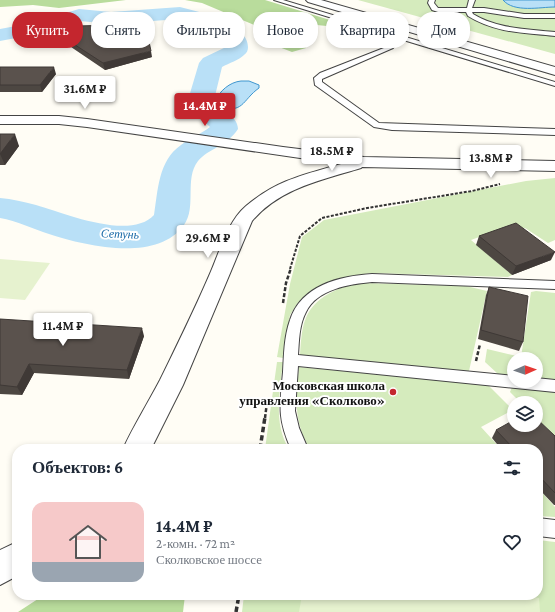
<!DOCTYPE html>
<html lang="ru">
<meta charset="utf-8">
<style>
:root{--surface:#fff;--page:#f6f6f7;--text:#1f2937;--muted:#747a83;--accent:#c4262e}
body{margin:0;font-family:"Crimson Pro",serif;background:var(--page);color:var(--text);height:100vh;display:flex;flex-direction:column;font-size:15px;white-space:nowrap}
*{box-sizing:border-box;margin:0}
p{font-size:13px;color:var(--muted)}
.icon{flex:none;width:22px;height:22px;fill:none;stroke:currentColor;stroke-width:2;stroke-linecap:round;stroke-linejoin:round}
.map{position:relative;flex:1;overflow:hidden}
.drawer{position:absolute;left:12px;top:444px;width:531px;height:156px;display:flex;flex-direction:column;background:var(--surface);border-radius:16px;box-shadow:0 2px 6px #0003}
.drawer>*{flex:none}
.guide{position:absolute;left:12px;top:12px;width:531px;height:36px;display:flex;gap:8px}
.needle{width:26px;rotate:88deg}
.controls{position:absolute;left:507px;top:352px;display:grid;gap:8px}
.controls a{display:grid;place-items:center;width:36px;height:36px;border-radius:50%;background:var(--surface);box-shadow:0 2px 6px #0003;font-size:20px}
.price{position:absolute;translate:-50% -34px;padding:0 9px;border-radius:4px;background:#fff;color:#222;font-size:13px;line-height:26px;filter:drop-shadow(0 1px 2px #0008)}
.price::after{content:'';position:absolute;left:50%;top:24px;width:12px;height:9px;margin-left:-6px;background:inherit;clip-path:polygon(0 0,100% 0,50% 100%)}
.price.current{background:var(--accent);color:#fff}
ul{padding:0;list-style:none}
li{display:flex;align-items:center;gap:12px;height:100px;padding:0 20px}
li span{display:grid;place-items:center;flex:none;width:112px;height:80px;border-radius:12px;color:#555}
li>.icon{margin-inline-start:auto}
span .icon{width:48px;height:48px;fill:#fffc;stroke-width:1}
li b{font-size:17px}
h2{display:flex;justify-content:space-between;align-items:center;height:48px;padding:0 20px;font-size:17px}
.chip{padding:0 14px;border-radius:16px;background:var(--surface);box-shadow:0 2px 6px #0003;font-size:14px;line-height:36px}
.chip.current{background:var(--accent);color:#fff}
.map>svg:first-child{display:block}
</style>
<div class="map">
<svg width="555" height="612" viewBox="0 0 555 612">
<rect width="100%" height="100%" fill="#fffdf5"/>
<!-- green -->
<g fill="#d5ebbd">
<path d="M358,0H555V54Z"/>
<path d="M555,178V240L548,243L525,228L517,231L509,226L471,240L512,275L508,277L371,273L337,279L317,288L297,304L290,315L283,358L277,357L290,284L302,237L324,220L526,181Z"/>
<path d="M362,283L466,286L487,291L469,371L300,355C302,326 303,308 330,293C341,287 351,284 362,283Z"/>
<path d="M536,291L555,293V380L536,378V359H514V376L498,374L485,362L487,349L521,357L531,292Z"/>
<path d="M277,362H283C280,391 273,423 289,449H265Z"/>
<path d="M299,367L488,385L513,410L481,427L501,449H310C293,421 296,398 299,367Z"/>
<path d="M512,387L555,392V436L536,418V403H521L510,392Z"/>
<path d="M538,488L555,507V517L538,516Z"/>
<path d="M538,540L555,542V612H242L244,595H538Z"/>
</g>
<!-- forest -->
<g fill="#b9dc9c">
<path d="M0,0H126L59,8L33,5L0,7Z"/>
<path d="M185,0H265L343,24C338,25 333,26 327,26C312,25 305,21 291,30V36L302,42L306,48L292,52L279,47L271,42L264,29L202,3Z"/>
<path d="M44,595H185L183,612H18Z"/>
</g>
<!-- pitch -->
<g fill="#e6f2cf">
<path d="M0,259L50,263L25,300L0,298Z"/>
<path d="M302,595H526L539,598L540,612H299Z"/>
</g>
<!-- water -->
<g fill="#b9e0f7" stroke="#3f96cf">
<path d="M503,0H555V7C540,7 514,13 503,0Z"/>
<path d="M241,81H249L259,85V88C242,100 243,116 217,105L215,102C219,91 230,82 241,81Z"/>
</g>
<g fill="none" stroke-linecap="round" stroke-linejoin="round">
<!-- river -->
<path fill="#b9e0f7" fill-rule="evenodd" d="M180,7L207,14L212,20L211,23C224,26 248,29 248,47C248,50 247,53 244,55C239,60 229,63 222,67L214,100C219,111 238,115 238,129C226,147 209,148 198,161C184,179 197,207 184,225C157,263 86,246 49,234C33,229 17,221 0,218V198C12,199 24,202 36,205C64,213 130,241 154,215C158,191 158,161 181,145C190,138 201,134 210,127L195,113L188,100L199,63L203,58L226,47L227,44C219,31 199,37 191,25L192,22L180,19L111,24L80,21L42,33L0,41V29L32,23L79,9L111,12Z"/>
<defs>
<g id="service">
<path d="M274,0H283L555,82V86L400,39L393,48L322,79V82L379,123L555,129V135L392,130L374,127L315,85L314,78L320,73L389,46L393,39L387,35Z"/>
<path d="M429,0H435L434,3L438,8H467L469,0H475L472,8H484L524,14H555V18H524L484,12H472L473,14C498,29 526,29 555,32V36C525,33 495,33 468,16L466,12H438L432,10L428,3Z"/>
<path d="M372,274L555,281V289L372,282C350,284 317,289 306,312C299,325 299,341 298,355L514,376V381H536V378L555,380V392L298,366L295,411L299,428L308,449H291C277,418 280,405 283,372C284,355 284,337 290,320C301,286 339,276 372,274Z"/>
<path d="M538,518L555,520V538L538,536Z"/>
</g>
<g id="minor">
<path d="M0,116H59L87,119L283,147L364,157L555,161V171L362,167L361,168C322,180 280,188 252,221L183,385L151,449H123C134,425 148,403 160,380C177,345 194,311 209,276C219,254 227,222 246,206C277,180 303,175 341,164L87,127L59,124H0Z"/>
<path d="M17,542V576L0,585V550Z"/>
</g>
<path id="tertiary" d="M306,0H321L555,67V75L308,2Z"/>
</defs>
<!-- service casing -->
<use href="#service" stroke="#444" stroke-width="2"/>
<!-- minor casing -->
<use href="#minor" stroke="#444" stroke-width="2"/>
<!-- tertiary casing -->
<use href="#tertiary" stroke="#444" stroke-width="2"/>
<!-- path-far2 -->
<path stroke="#333" stroke-width="2" stroke-dasharray="3 1.5" stroke-linecap="butt" d="M290,269L300,236L322,218L367,208L472,191L500,184"/>
<!-- path-far1 -->
<g stroke="#333" stroke-width="2.5" stroke-dasharray="4 2" stroke-linecap="butt">
<path d="M283,303L286,283L291,268"/>
<path d="M476,361L480,344"/>
<path d="M265,418L267,402"/>
</g>
<!-- path -->
<g stroke="#333" stroke-width="3.5" stroke-dasharray="5.5 3" stroke-linecap="butt">
<path d="M260,449L265,417"/>
<path d="M236,612L239,595"/>
</g>
<!-- service -->
<use href="#service" fill="#fff" fill-rule="evenodd"/>
<!-- minor -->
<use href="#minor" fill="#fff" fill-rule="evenodd"/>
<!-- tertiary -->
<use href="#tertiary" fill="#fff" fill-rule="evenodd"/>
</g>
<!-- wall -->
<g fill="#4d4742">
<path d="M117,32L112,43L152,57L105,70L71,47L69,41Z"/>
<path d="M0,67L56,74L42,92H0Z"/>
<path d="M0,134L19,146L5,165H0Z"/>
<path d="M479,236L551,260L512,275L476,245Z"/>
<path d="M489,287L523,342L519,351L478,339L486,295Z"/>
<path d="M0,319L144,336L129,379L34,373L22,395L0,394Z"/>
<path d="M496,430L555,436V505H554L538,488V449H501L492,438Z"/>
</g>
<!-- shaded-wall -->
<g fill="#3f3936">
<path d="M116,25L117,32L110,51L108,44Z"/>
<path d="M151,51L152,57L105,70L103,63Z"/>
<path d="M54,67L56,74L42,92L40,85Z"/>
<path d="M15,134L19,146L5,165L0,154Z"/>
<path d="M555,252L551,260L512,275L516,266Z"/>
<path d="M142,328L144,336L129,379L127,370Z"/>
<path d="M29,364L34,373L22,395L17,387Z"/>
</g>
<!-- building -->
<g fill="#5a524d" stroke="#3f3936">
<path d="M116,25L108,44L148,37L151,51L103,63L69,41L77,26Z"/>
<path d="M0,67H54L40,85H0Z"/>
<path d="M0,134H15L0,154Z"/>
<path d="M516,223L555,252L516,266L479,236Z"/>
<path d="M489,287L528,296L523,342L481,330Z"/>
<path d="M0,319L142,328L127,370L29,364L17,387L0,385Z"/>
<path d="M536,418L555,436V493L538,475V449H514L496,430L514,420V425H536Z"/>
</g>
<!-- markers -->
<circle fill="#c4262e" stroke="#fff" stroke-width="1.5" cx="393" cy="392" r="4"/>
<g text-anchor="middle" dominant-baseline="central" stroke-width="4" stroke-linejoin="round" paint-order="stroke">
<!-- far-water labels -->
<g font-size="12" font-style="italic" fill="#1768a6" stroke="#fff">
<text transform="translate(120 234) rotate(2)">Сетунь</text>
</g>
<!-- poi labels -->
<g font-size="13" font-weight="bold" fill="#111" stroke="#fff" text-anchor="end">
<text x="385" y="385">Московская школа<tspan x="385" dy="15">управления «Сколково»</tspan></text>
</g>
</g>
</svg>
<div class="controls">
<a><svg class="needle" viewBox="-14 -14 28 28"><path d="M0-13l5 13h-10z" fill="#e53935"/><path d="M0 13l5-13h-10z" fill="#747a83"/></svg></a>
<a><svg class="icon" aria-label="layers" viewBox="0 0 24 24"><path d="M12 4l9 5-9 5-9-5zM3 14l9 5 9-5"/></svg></a>
</div>
<b class="price" style="left:85px;top:110px">31.6M ₽</b>
<b class="price current" style="left:205px;top:127px">14.4M ₽</b>
<b class="price" style="left:332px;top:172px">18.5M ₽</b>
<b class="price" style="left:491px;top:179px">13.8M ₽</b>
<b class="price" style="left:208px;top:259px">29.6M ₽</b>
<b class="price" style="left:63px;top:347px">11.4M ₽</b>
<div class="guide">
<a class="chip current">Купить</a>
<a class="chip">Снять</a>
<a class="chip">Фильтры</a>
<a class="chip">Новое</a>
<a class="chip">Квартира</a>
<a class="chip">Дом</a>
</div>
<section class="drawer">
<h2>Объектов: 6<svg class="icon" aria-label="filters" viewBox="0 0 24 24"><path d="M4 7h16M4 17h16"/><circle cx="9" cy="7" r="2"/><circle cx="15" cy="17" r="2"/></svg></h2>
<ul>
<li><span style="background:linear-gradient(#f6c9c9 75%,#9aa5b1 0)"><svg class="icon" aria-label="home" viewBox="0 0 24 24"><path d="M3 11l9-7 9 7M6 9v11h12V9"/></svg></span><div><b>14.4M ₽</b><p>2-комн. · 72 m²</p><p>Сколковское шоссе</p></div><svg class="icon" aria-label="heart" viewBox="0 0 24 24"><path d="M12 20l-8-8c-3-5 5-10 8-4 3-6 11-1 8 4z"/></svg></li>
</ul>
</section>
</div>
